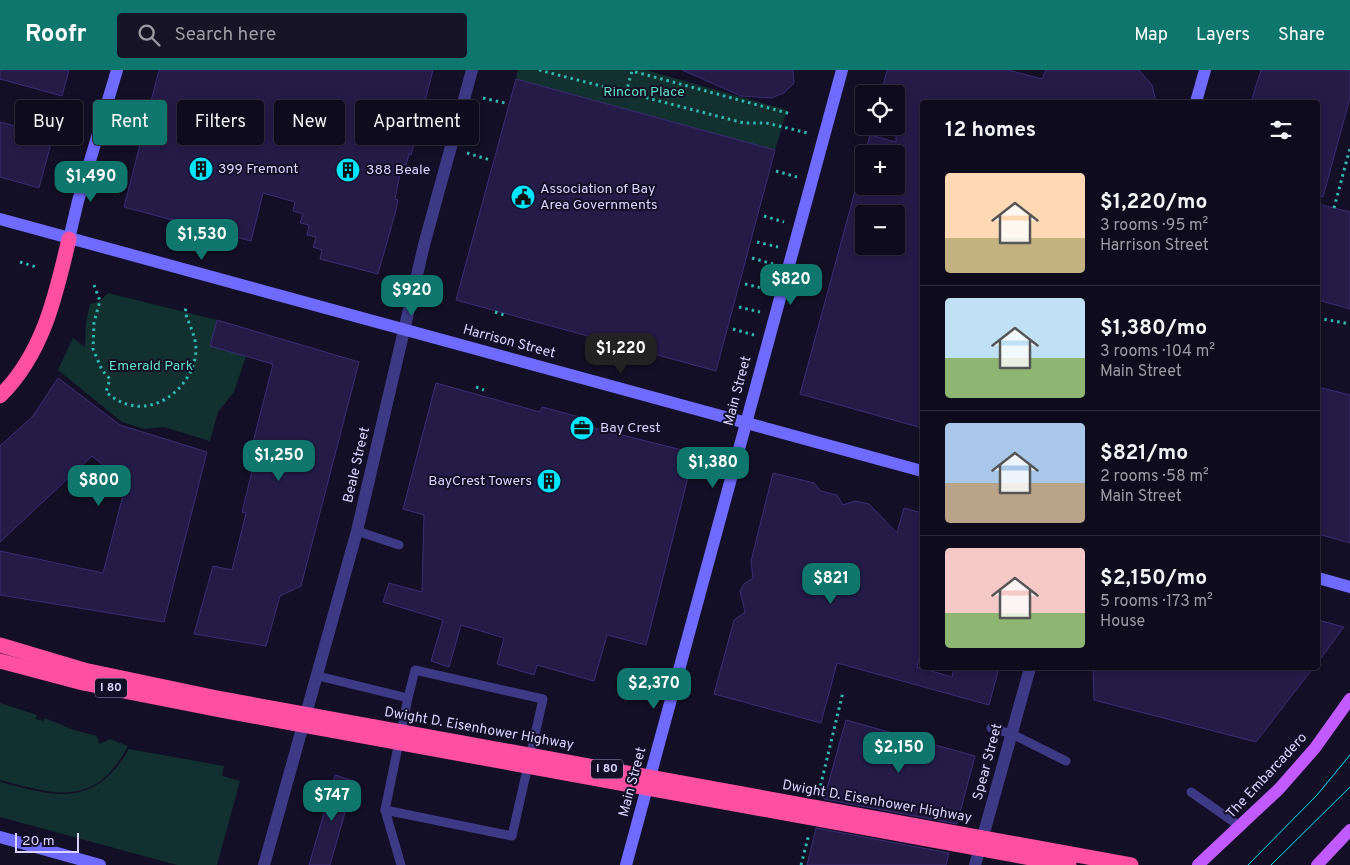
<!DOCTYPE html>
<meta charset="utf-8">
<style>
:root{--surface:#0e0b1c;--page:#171425;--text:#f1f3f6;--muted:#9b9ba3;--line:#2e2b3b;--accent:#0f766e}
body{margin:0;font-family:Overpass,sans-serif;background:var(--page);color:var(--text);height:100vh;display:flex;flex-direction:column;font-size:19px;white-space:nowrap}
*{box-sizing:border-box;margin:0}
p{font-size:16px;color:var(--muted)}
.icon{flex:none;width:28px;height:28px;fill:none;stroke:currentColor;stroke-width:2;stroke-linecap:round;stroke-linejoin:round}
.map{position:relative;flex:1;overflow:hidden}
.panel{position:absolute;left:920px;top:30px;width:400px;height:570px;display:flex;flex-direction:column;background:var(--surface);border-radius:5px;box-shadow:0 2px 8px #0003,0 0 0 1px var(--line)}
.panel>*{flex:none}
.banner{position:absolute;left:15px;top:30px;width:475px;height:45px;display:flex;gap:10px}
.controls{position:absolute;left:855px;top:15px;display:grid;gap:10px}
.controls a{display:grid;place-items:center;width:50px;height:50px;border-radius:5px;background:var(--surface);box-shadow:0 2px 8px #0003,0 0 0 1px var(--line);font-size:25px}
.scale{position:absolute;left:15px;bottom:12px;width:64px;box-sizing:border-box;padding-left:5px;border:2px solid #d9d4ff;border-top:0;font-size:14px;line-height:18px;white-space:nowrap;color:#d9d4ff;-webkit-text-stroke:4px #130f26;paint-order:stroke}
.price{position:absolute;translate:-50% -42px;padding:0 11px;border-radius:10px;background:var(--accent);color:#fff;font-size:16px;line-height:32px;filter:drop-shadow(0 1px 2px #0008)}
.price::after{content:'';position:absolute;left:50%;top:30px;width:15px;height:11px;margin-left:-8px;background:inherit;clip-path:polygon(0 0,100% 0,50% 100%)}
.price.on{background:#222;color:#fff}
ul{padding:0;list-style:none}
li{display:flex;align-items:center;gap:15px;height:125px;padding:0 25px}
li+li{border-top:1px solid var(--line)}
li span{display:grid;place-items:center;flex:none;width:140px;height:100px;border-radius:5px;color:#555}
li>.icon{margin-inline-start:auto}
span .icon{width:60px;height:60px;fill:#fffc;stroke-width:1}
li b{font-size:21px}
h2{display:flex;justify-content:space-between;align-items:center;height:60px;padding:0 25px;font-size:21px}
.pill{padding:0 18px;border-radius:5px;background:var(--surface);box-shadow:0 2px 8px #0003,0 0 0 1px var(--line);font-size:18px;line-height:45px}
.pill.on{background:var(--accent);color:#fff}
header{display:flex;align-items:center;gap:30px;box-sizing:border-box;height:70px;padding:0 25px;background:var(--accent);color:#fff}
header strong{font-size:24px}
nav{display:flex;gap:28px;margin-inline-start:auto;font-size:18px}
.search{width:350px;height:45px;background:var(--page);display:flex;align-items:center;gap:12px;box-sizing:border-box;padding:0 18px;border-radius:5px;color:var(--muted);font-size:19px}
.map>svg:first-child{display:block}
</style>
<header>
<strong>Roofr</strong>
<div class="search"><svg class="icon" aria-label="search" viewBox="0 0 24 24"><circle cx="10" cy="10" r="6"/><path d="M15 15l6 6"/></svg>Search here</div>
<nav><a>Map</a><a>Layers</a><a>Share</a></nav>
</header>
<div class="map">
<svg width="1350" height="795" viewBox="0 0 1350 795">
<rect width="100%" height="100%" fill="#130f26"/>
<!-- green -->
<g fill="#12302f">
<path d="M518,0H646L787,40L775,80L516,9Z"/>
<path d="M108,223L217,250L210,276L246,286L234,322L218,342L210,371L164,357L144,359L122,352L58,300L73,268L85,277L86,253L90,234L100,231Z"/>
<path d="M0,633L37,645L36,649L44,651L45,648L71,659L97,666L99,674L110,669L128,676C95,738 57,725 0,710Z"/>
<path d="M129,679L224,696L222,706L240,711L217,795H177L0,747V712C57,727 94,738 129,679Z"/>
</g>
<!-- building -->
<g fill="#241b47" stroke="#3b2d73" fill-rule="evenodd">
<path d="M0,0H69L62,26L0,9Z"/>
<path d="M159,0H433L411,85L409,84L406,95L402,94L395,129L398,130L396,140L378,204L320,189L322,180L313,177L316,167L307,165L309,155L300,153L303,144L293,141L295,132L263,123L251,171L124,137Z"/>
<path d="M682,0H793L794,13L784,23L771,28L741,26Z"/>
<path d="M887,0H1008L1042,9L1046,0H1139L1152,15L1156,32H922V358L800,324L858,110L864,111V116H896V84H865L870,65L896,72V24H881ZM864,144H896V176H864Z"/>
<path d="M1261,0H1350V28L1323,127L1318,126V32H1251Z"/>
<path d="M516,9L775,80L716,301L456,230Z"/>
<path d="M0,52L53,66L39,118L0,107Z"/>
<path d="M1318,134L1350,142V239L1318,230Z"/>
<path d="M217,250L359,292L301,516L280,526L266,576L194,564L213,496L232,500L246,443L242,442L253,397L247,396L273,294L210,276Z"/>
<path d="M58,308L120,355L207,382L164,552L0,525V481L103,503L128,406L103,395L92,386L0,472V376L33,346Z"/>
<path d="M436,313L540,342L542,337L591,350L590,357L694,383L646,575L607,565L594,611L537,595L534,605L497,594L504,568L461,555L449,597L431,591L443,550L383,532L389,513L422,522L424,445L403,439Z"/>
<path d="M1318,317L1350,325V473L1318,464Z"/>
<path d="M773,403L814,413L821,421L837,425L843,435L855,431L869,434L897,463L904,438L922,443V576L917,597L952,607L954,598H999L989,635L837,593L821,653L714,624L734,550L745,542L740,521L744,514L753,508L751,491Z"/>
<path d="M1318,550L1344,557L1318,592Z"/>
<path d="M1093,598H1313L1256,672L1094,630Z"/>
<path d="M846,650L975,686L957,754L824,729Z"/>
<path d="M335,705L354,711L330,795H309Z"/>
<path d="M816,758L949,783L946,795H807Z"/>
</g>
<g fill="none" stroke-linecap="round" stroke-linejoin="round">
<!-- path -->
<g stroke="#2fb8b0" stroke-width="3" stroke-dasharray="2.5 4" stroke-linecap="butt">
<path d="M539,0L744,53H766L808,63"/>
<path d="M626,23L632,1L791,44"/>
<path d="M483,28L505,33"/>
<path d="M467,83L490,90"/>
<path d="M776,101L797,107"/>
<path d="M1334,138L1350,78"/>
<path d="M764,146L784,152"/>
<path d="M757,172L778,177"/>
<path d="M752,188L773,194"/>
<path d="M20,192L36,197"/>
<path d="M745,214L766,219"/>
<path d="M94,215L100,231L94,252L93,279L102,300L110,309L106,322C113,328 121,333 130,335C162,343 196,311 196,279C196,267 189,254 185,242L186,238"/>
<path d="M739,237L760,242"/>
<path d="M495,242L504,245"/>
<path d="M1318,248L1350,254"/>
<path d="M733,259L754,265"/>
<path d="M476,317L484,320"/>
<path d="M819,722L843,622"/>
<path d="M801,795L809,764"/>
</g>
<!-- lane -->
<g stroke="#3d3a85" stroke-width="9">
<path d="M357,461L399,475"/>
<path d="M318,606L408,628L415,600L543,629L512,766L385,740L408,628"/>
<path d="M991,658L1012,664L1066,691"/>
<path d="M1191,722L1241,757"/>
<path d="M385,740L401,795"/>
</g>
<!-- street -->
<g stroke="#3d3a85" stroke-width="12">
<path d="M264,795L357,461L424,175L472,0"/>
<path d="M975,795L1030,598"/>
</g>
<!-- secondary -->
<g stroke="#6f6bff" stroke-width="12">
<path d="M1196,32L1205,0"/>
<path d="M0,149L922,401"/>
<path d="M69,169L78,131L117,0"/>
<path d="M1318,508L1350,517"/>
<path d="M0,767L100,795"/>
<path d="M626,795L842,0"/>
</g>
<!-- primary -->
<g stroke="#c25bff" stroke-width="12">
<path d="M1198,795L1279,719L1315,678L1350,629"/>
<path d="M1317,795L1350,760"/>
</g>
<!-- highway -->
<g stroke="#ff4fa3" stroke-width="15">
<path d="M0,326C43,284 56,225 69,169"/>
<path d="M0,575L84,600L222,629L1131,795"/>
<path d="M0,591L83,613L220,640L1069,795"/>
</g>
<!-- tram -->
<g stroke="#00e5ff" stroke-width="1">
<path d="M1248,795L1317,725L1350,685"/>
<path d="M1271,795L1350,717"/>
</g>
</g>
<!-- icons -->
<defs>
<symbol id="building-disc" viewBox="-11 -11 22 22"><circle r="9.5" fill="#00e5ff" stroke="#130f26"/><path d="M-4-6H4V6H1V3H-1V6H-4ZM-2.5-4.3h1.7v1.8h-1.7ZM.8-4.3h1.7v1.8H.8ZM-2.5-1h1.7V.8h-1.7ZM.8-1h1.7V.8H.8Z" fill="#111"/></symbol>
<symbol id="civic-disc" viewBox="-11 -11 22 22"><circle r="9.5" fill="#00e5ff" stroke="#130f26"/><path d="M-.6-6.5H3V-4.5H.6V-3L4-1V1h2V6H-6V1h2V-1L-.6-3ZM-1.2 2.5V6h2.4V2.5Z" fill="#111"/></symbol>
<symbol id="office-disc" viewBox="-11 -11 22 22"><circle r="9.5" fill="#00e5ff" stroke="#130f26"/><path d="M-6-3h4V-5.5h4V-3h4V5H-6ZM-1-4.5V-3h2v-1.5ZM-6 0V1H6V0Z" fill="#111"/></symbol>
</defs>
<g fill-rule="evenodd">
<use href="#building-disc" x="187" y="85" width="28" height="28"/>
<use href="#building-disc" x="334" y="86" width="28" height="28"/>
<use href="#civic-disc" x="509" y="113" width="28" height="28"/>
<use href="#office-disc" x="568" y="344" width="28" height="28"/>
<use href="#building-disc" x="535" y="397" width="28" height="28"/>
</g>
<g text-anchor="middle" dominant-baseline="central" stroke-width="4" stroke-linejoin="round" paint-order="stroke">
<!-- shield labels -->
<g fill="#130f26" stroke="#9e99be" stroke-width="1">
<rect x="95" y="608.5" width="32" height="19" rx="4"/>
<rect x="591" y="689.5" width="32" height="19" rx="4"/>
</g>
<g font-size="12" font-weight="bold" fill="#d9d4ff">
<text x="111" y="618">I 80</text>
<text x="607" y="699">I 80</text>
</g>
<!-- park labels -->
<g font-size="14" fill="#5fe0c0" stroke="#130f26">
<text x="644" y="22">Rincon Place</text>
<text x="151" y="296">Emerald Park</text>
</g>
<!-- poi labels -->
<g font-size="14" fill="#d9d4ff" stroke="#130f26" text-anchor="start">
<text x="218" y="99">399 Fremont</text>
<text x="366" y="100">388 Beale</text>
<text x="540" y="119">Association of Bay<tspan x="540" dy="16">Area Governments</tspan></text>
<text x="600" y="358">Bay Crest</text>
<text x="532" y="411" text-anchor="end">BayCrest Towers</text>
</g>
<!-- street labels -->
<g font-size="14" fill="#d9d4ff" stroke="#130f26">
<text transform="translate(509 272) rotate(15)">Harrison Street</text>
<text transform="translate(738 321) rotate(-75)">Main Street</text>
<text transform="translate(357 395) rotate(-77)">Beale Street</text>
<text transform="translate(479 659) rotate(10)">Dwight D. Eisenhower Highway</text>
<text transform="translate(988 692) rotate(-75)">Spear Street</text>
<text transform="translate(1267 706) rotate(-47)">The Embarcadero</text>
<text transform="translate(633 712) rotate(-75)">Main Street</text>
<text transform="translate(877 732) rotate(10)">Dwight D. Eisenhower Highway</text>
</g>
</g>
</svg>
<div class="controls">
<a><svg class="icon" aria-label="locate" viewBox="0 0 24 24"><circle cx="12" cy="12" r="6"/><path d="M12 2v4M12 18v4M2 12h4M18 12h4"/></svg></a>
<a>+</a>
<a>−</a>
</div>
<div class="scale">20 m</div>
<b class="price" style="left:91px;top:133px">$1,490</b>
<b class="price" style="left:202px;top:191px">$1,530</b>
<b class="price" style="left:791px;top:236px">$820</b>
<b class="price" style="left:412px;top:247px">$920</b>
<b class="price on" style="left:621px;top:305px">$1,220</b>
<b class="price" style="left:279px;top:412px">$1,250</b>
<b class="price" style="left:713px;top:419px">$1,380</b>
<b class="price" style="left:99px;top:437px">$800</b>
<b class="price" style="left:831px;top:535px">$821</b>
<b class="price" style="left:654px;top:640px">$2,370</b>
<b class="price" style="left:899px;top:704px">$2,150</b>
<b class="price" style="left:332px;top:752px">$747</b>
<div class="banner">
<a class="pill">Buy</a>
<a class="pill on">Rent</a>
<a class="pill">Filters</a>
<a class="pill">New</a>
<a class="pill">Apartment</a>
</div>
<section class="panel">
<h2>12 homes<svg class="icon" aria-label="filters" viewBox="0 0 24 24"><path d="M4 7h16M4 17h16"/><circle cx="9" cy="7" r="2"/><circle cx="15" cy="17" r="2"/></svg></h2>
<ul>
<li><span style="background:linear-gradient(#ffd9b3 65%,#c2b280 0)"><svg class="icon" aria-label="home" viewBox="0 0 24 24"><path d="M3 11l9-7 9 7M6 9v11h12V9"/></svg></span><div><b>$1,220/mo</b><p>3 rooms · 95 m²</p><p>Harrison Street</p></div></li>
<li><span style="background:linear-gradient(#bfe0f5 60%,#8fb573 0)"><svg class="icon" aria-label="home" viewBox="0 0 24 24"><path d="M3 11l9-7 9 7M6 9v11h12V9"/></svg></span><div><b>$1,380/mo</b><p>3 rooms · 104 m²</p><p>Main Street</p></div></li>
<li><span style="background:linear-gradient(#a9c7e8 60%,#b9a48a 0)"><svg class="icon" aria-label="home" viewBox="0 0 24 24"><path d="M3 11l9-7 9 7M6 9v11h12V9"/></svg></span><div><b>$821/mo</b><p>2 rooms · 58 m²</p><p>Main Street</p></div></li>
<li><span style="background:linear-gradient(#f6c9c9 65%,#8fb573 0)"><svg class="icon" aria-label="home" viewBox="0 0 24 24"><path d="M3 11l9-7 9 7M6 9v11h12V9"/></svg></span><div><b>$2,150/mo</b><p>5 rooms · 173 m²</p><p>House</p></div></li>
</ul>
</section>
</div>
